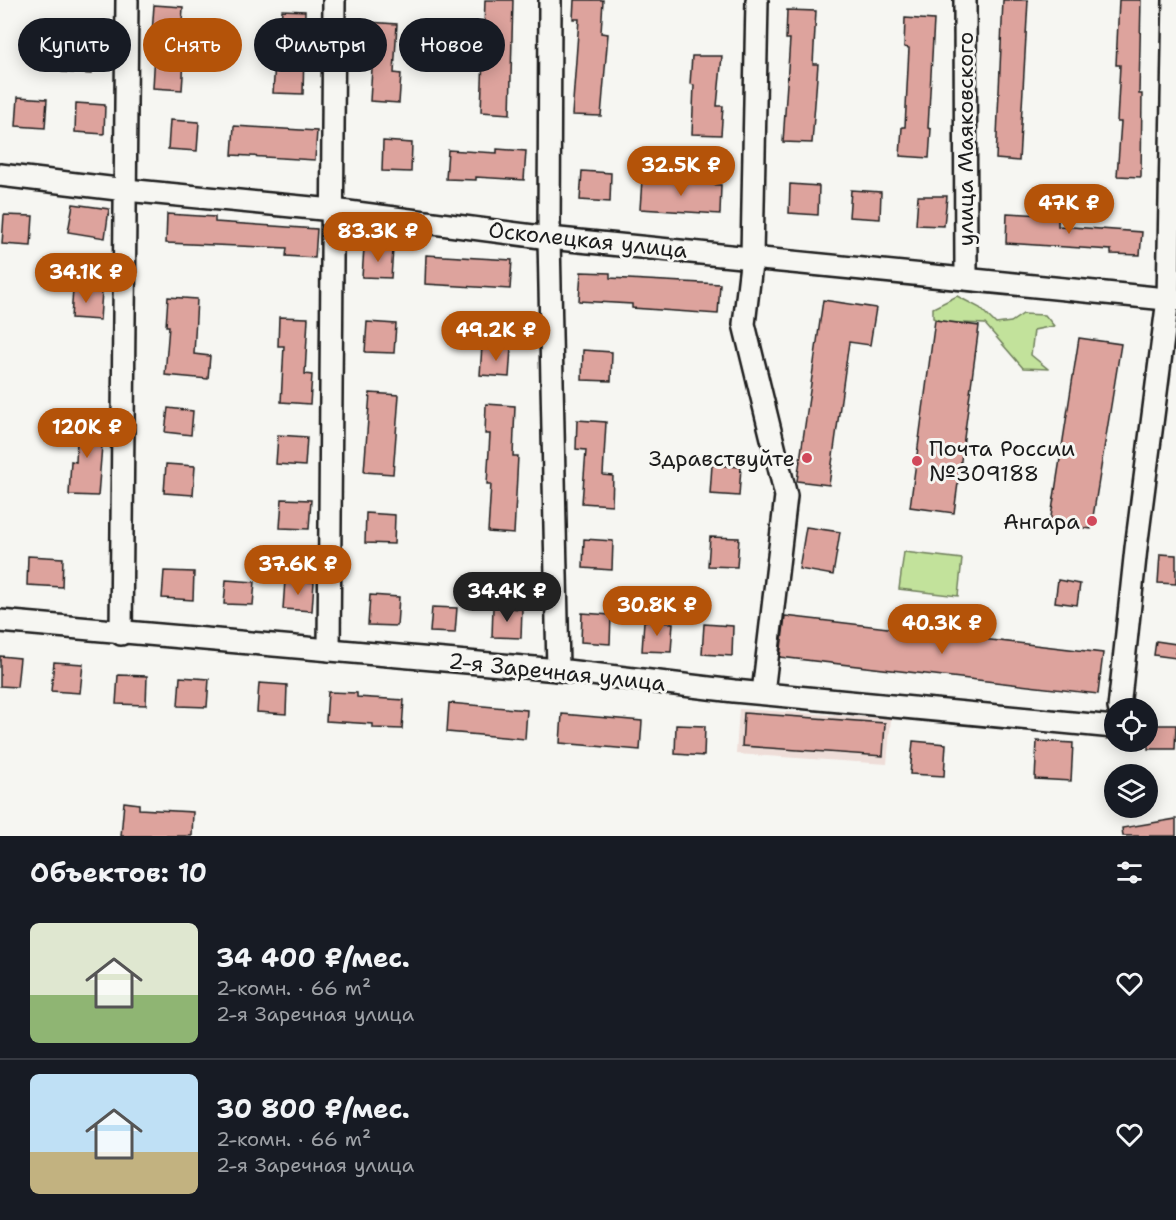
<!DOCTYPE html>
<html lang="ru">
<meta charset="utf-8">
<style>
:root{--surface:#171b24;--page:#20242c;--text:#f1f3f6;--muted:#9ea1a6;--line:#363941;--accent:#b45309}
body{margin:0;font-family:"Shantell Sans",sans-serif;background:var(--page);color:var(--text);height:100vh;display:flex;flex-direction:column;font-size:22px;white-space:nowrap}
*{box-sizing:border-box;margin:0}
p{font-size:20px;color:var(--muted)}
.icon{flex:none;width:33px;height:33px;fill:none;stroke:currentColor;stroke-width:2;stroke-linecap:round;stroke-linejoin:round}
.map{position:relative;height:836px;overflow:hidden}
.details{display:flex;flex-direction:column;background:var(--surface);flex:1}
.details>*{flex:none}
.banner{position:absolute;left:18px;top:18px;width:600px;height:54px;display:flex;gap:12px}
.controls{position:absolute;left:1104px;top:698px;display:grid;gap:12px}
.controls a{display:grid;place-items:center;width:54px;height:54px;border-radius:50%;background:var(--surface);box-shadow:0 3px 15px #0003;font-size:30px}
.price{position:absolute;translate:-50% -51px;padding:0 14px;border-radius:21px;background:var(--accent);color:#fff;font-size:20px;line-height:39px;filter:drop-shadow(0 2px 3px #0008)}
.price::after{content:'';position:absolute;left:50%;top:36px;width:18px;height:14px;margin-left:-9px;background:inherit;clip-path:polygon(0 0,100% 0,50% 100%)}
.price.current{background:#222;color:#fff}
ul{padding:0;list-style:none}
li{display:flex;align-items:center;gap:18px;height:150px;padding:0 30px}
li+li{border-top:2px solid var(--line)}
li span{display:grid;place-items:center;flex:none;width:168px;height:120px;border-radius:9px;color:#555}
li>.icon{margin-inline-start:auto}
span .icon{width:72px;height:72px;fill:#fffc;stroke-width:1}
li b{font-size:26px}
h2{display:flex;justify-content:space-between;align-items:center;height:72px;padding:0 30px;font-size:26px}
.pill{padding:0 21px;border-radius:27px;background:var(--surface);box-shadow:0 3px 15px #0003;font-size:21px;line-height:54px}
.pill.current{background:var(--accent);color:#fff}
.map>svg:first-child{display:block}
</style>
<div class="map">
<svg width="1176" height="836" viewBox="0 0 1176 836">
<rect width="100%" height="100%" fill="#f6f6f2"/>
<filter id="ink" filterUnits="userSpaceOnUse"><feTurbulence type="fractalNoise" baseFrequency=".0167" numOctaves="2"/><feDisplacementMap in="SourceGraphic" scale="12" xChannelSelector="R" yChannelSelector="G"/><feConvolveMatrix kernelMatrix="1 2 1 2 8 2 1 2 1" color-interpolation-filters="sRGB"/></filter>
<g filter="url(#ink)">
<!-- built -->
<path fill="#eeddd8" d="M739,709L891,719L887,764L736,754Z"/>
<!-- green -->
<g fill="#c2e29b" stroke="#6f7f5c" stroke-width="1.5">
<path d="M957,296L980,308L996,324L1011,322L1023,314L1045,315L1054,326L1034,330L1031,355L1048,369L1023,368L985,324L942,322L933,318V308Z"/>
<path d="M904,552L962,559L958,596L899,589Z"/>
</g>
<!-- building -->
<g fill="#dda39d" stroke="#1c1c1c" stroke-width="1.5">
<path d="M485,0H513L510,114L481,112Z"/>
<path d="M574,0H603L601,33L608,34L601,116L572,115L579,19H573Z"/>
<path d="M1003,0H1028L1019,161L996,159Z"/>
<path d="M1119,0H1141L1139,94H1142L1141,177L1117,176L1121,122H1117L1120,65H1116Z"/>
<path d="M154,5L183,7L180,60L184,61L182,90L153,88L156,34H152Z"/>
<path d="M282,10L305,11L303,94L273,93L275,63L278,64Z"/>
<path d="M787,10L816,11L813,64H818L812,143L783,142L790,39H786Z"/>
<path d="M905,18L934,20L928,128L931,129L929,158L900,156L902,127H905L909,48L904,47Z"/>
<path d="M368,22L397,24L394,73L401,74L399,103L370,101L373,52H366Z"/>
<path d="M64,43L93,45L91,74L62,72Z"/>
<path d="M692,56H722L717,106H723L721,135L692,134L694,85L690,84Z"/>
<path d="M18,97L47,99L45,128L16,126Z"/>
<path d="M76,103L105,105L104,134L75,132Z"/>
<path d="M170,120L199,122L197,151L168,149Z"/>
<path d="M234,126L317,131L315,160L232,155Z"/>
<path d="M383,141L412,143L411,172L382,171Z"/>
<path d="M497,149L526,151L524,180L476,177V180L446,179L448,150L497,153Z"/>
<path d="M582,171L611,173L610,202L580,200Z"/>
<path d="M642,180L721,185L720,214L640,209Z"/>
<path d="M790,184L819,186L818,215L789,213Z"/>
<path d="M851,190L881,192L880,219L849,217Z"/>
<path d="M918,196H947L944,226L916,225Z"/>
<path d="M73,204L109,209L105,238L68,232Z"/>
<path d="M1007,213L1058,216V226L1142,232L1140,255L1111,254V250L1006,243Z"/>
<path d="M167,214L215,217V222L317,229L315,258L286,256L287,248L166,243Z"/>
<path d="M4,215L33,216L31,246L2,244Z"/>
<path d="M364,248L393,249L391,278L362,277Z"/>
<path d="M426,255L512,260L510,289L425,284Z"/>
<path d="M581,272L610,273V278L720,284L718,314L632,308V304L579,301Z"/>
<path d="M73,289L102,291L100,320L71,318Z"/>
<path d="M168,297L197,299L194,354L210,356L208,379L165,375L169,326H166Z"/>
<path d="M823,300L876,308L870,345L849,342L829,485L797,481Z"/>
<path d="M279,317L308,318L305,374L312,375L310,404L281,402L284,346H278Z"/>
<path d="M935,320L979,326L954,513L910,507Z"/>
<path d="M367,322L396,324L394,353L365,352Z"/>
<path d="M1079,338L1121,344L1091,529L1050,523Z"/>
<path d="M482,346L511,348L509,377L480,375Z"/>
<path d="M583,350L612,352L611,381L582,380Z"/>
<path d="M370,393L399,395L393,474L364,472Z"/>
<path d="M486,404L515,406L513,456H518L514,534L488,532L491,484H487L490,434H485Z"/>
<path d="M168,408L193,411L191,435L165,432Z"/>
<path d="M78,419L104,420L98,496L69,495L71,461L76,462Z"/>
<path d="M577,420L606,422L603,475L613,476L612,505L582,503L586,450L576,449Z"/>
<path d="M278,435L307,437L305,466L276,464Z"/>
<path d="M166,464L195,466L193,495L164,493Z"/>
<path d="M712,465L741,467L739,496L710,494Z"/>
<path d="M282,499L311,500L309,529L280,528Z"/>
<path d="M366,513L395,515L394,544L365,543Z"/>
<path d="M806,527L840,532L833,575L799,569Z"/>
<path d="M710,537L739,538L737,567L708,566Z"/>
<path d="M584,539L613,541L612,570L583,568Z"/>
<path d="M1160,554L1176,555V584L1158,583Z"/>
<path d="M28,556L63,558L62,587L27,585Z"/>
<path d="M164,571L194,572L193,600L162,598Z"/>
<path d="M226,580L255,582L253,605L224,604Z"/>
<path d="M285,580L314,582L312,611L283,609Z"/>
<path d="M1058,580L1080,584L1077,605L1055,602Z"/>
<path d="M370,595L399,597L397,626L368,625Z"/>
<path d="M432,607L457,608L455,633L430,632Z"/>
<path d="M493,607L522,609L521,638L492,637Z"/>
<path d="M582,613L611,615L610,644L581,642Z"/>
<path d="M785,616L1103,653L1098,694L780,657Z"/>
<path d="M644,621L673,623L671,652L642,651Z"/>
<path d="M704,624L733,626L732,656L702,654Z"/>
<path d="M1156,641L1176,644V658L1154,655Z"/>
<path d="M0,656L20,658L17,687L0,686Z"/>
<path d="M54,662L83,664L80,693L51,691Z"/>
<path d="M118,675L147,676L146,705L116,704Z"/>
<path d="M180,677L209,679L207,707L178,706Z"/>
<path d="M259,683L287,685L286,714L257,712Z"/>
<path d="M328,692L357,693V697L404,700L402,729L373,728V724L326,721Z"/>
<path d="M449,703L527,710L525,739L447,732Z"/>
<path d="M744,713L885,723L883,756L742,746Z"/>
<path d="M562,714L642,721L640,750L560,743Z"/>
<path d="M676,725L705,726L704,756L675,754Z"/>
<path d="M1148,725H1176L1175,749H1148Z"/>
<path d="M913,741L946,744L944,776L910,774Z"/>
<path d="M1037,741L1073,743L1071,781L1035,779Z"/>
<path d="M124,802L139,804V809L193,812L192,836H121Z"/>
<path d="M1176,819V836H1123L1122,828Z"/>
</g>
<g fill="none" stroke-linecap="round" stroke-linejoin="round">
<defs>
<g id="minor">
<path d="M550,0L549,238L558,670"/>
<path d="M757,0L752,256L744,324L786,496L763,693"/>
<path d="M965,0L966,278"/>
<path d="M0,175L126,190L333,210L549,238L1176,300"/>
<path d="M0,621L558,670L734,691L1114,727"/>
<path d="M121,634L127,0"/>
<path d="M329,650L334,0"/>
<path d="M1119,708L1136,548L1168,299L1174,0"/>
</g>
</defs>
<!-- minor casing -->
<use href="#minor" stroke="#1c1c1c" stroke-width="26"/>
<!-- minor -->
<use href="#minor" stroke="#f6f6f2" stroke-width="21"/>
</g>
</g>
<!-- markers -->
<g fill="#d1495b" stroke="#f6f6f2" stroke-width="2">
<circle cx="807" cy="458" r="6"/>
<circle cx="917" cy="461" r="6"/>
<circle cx="1092" cy="521" r="6"/>
</g>
<g text-anchor="middle" dominant-baseline="central" stroke-width="6" stroke-linejoin="round" paint-order="stroke">
<!-- street labels -->
<g font-size="22" fill="#1c1c1c" stroke="#f6f6f2">
<text transform="translate(965 139) rotate(-90)">улица Маяковского</text>
<text transform="translate(588 240) rotate(6)">Осколецкая улица</text>
<text transform="translate(557 672) rotate(6)">2-я Заречная улица</text>
</g>
<!-- poi labels -->
<g font-size="22" fill="#1c1c1c" stroke="#f6f6f2" text-anchor="end">
<text x="929" y="448" text-anchor="start">Почта России<tspan x="929" dy="25">№309188</tspan></text>
<text x="795" y="458">Здравствуйте</text>
<text x="1080" y="521">Ангара</text>
</g>
</g>
</svg>
<div class="controls">
<a><svg class="icon" aria-label="locate" viewBox="0 0 24 24"><circle cx="12" cy="12" r="6"/><path d="M12 2v4M12 18v4M2 12h4M18 12h4"/></svg></a>
<a><svg class="icon" aria-label="layers" viewBox="0 0 24 24"><path d="M12 4l9 5-9 5-9-5zM3 14l9 5 9-5"/></svg></a>
</div>
<b class="price" style="left:681px;top:197px">32.5K ₽</b>
<b class="price" style="left:1069px;top:235px">47K ₽</b>
<b class="price" style="left:378px;top:263px">83.3K ₽</b>
<b class="price" style="left:86px;top:304px">34.1K ₽</b>
<b class="price" style="left:496px;top:362px">49.2K ₽</b>
<b class="price" style="left:87px;top:459px">120K ₽</b>
<b class="price" style="left:298px;top:596px">37.6K ₽</b>
<b class="price current" style="left:507px;top:623px">34.4K ₽</b>
<b class="price" style="left:657px;top:637px">30.8K ₽</b>
<b class="price" style="left:942px;top:655px">40.3K ₽</b>
<div class="banner">
<a class="pill">Купить</a>
<a class="pill current">Снять</a>
<a class="pill">Фильтры</a>
<a class="pill">Новое</a>
</div>
</div>
<section class="details">
<h2>Объектов: 10<svg class="icon" aria-label="filters" viewBox="0 0 24 24"><path d="M4 7h16M4 17h16"/><circle cx="9" cy="7" r="2"/><circle cx="15" cy="17" r="2"/></svg></h2>
<ul>
<li><span style="background:linear-gradient(#dfe7d0 60%,#8fb573 0)"><svg class="icon" aria-label="home" viewBox="0 0 24 24"><path d="M3 11l9-7 9 7M6 9v11h12V9"/></svg></span><div><b>34 400 ₽/мес.</b><p>2-комн. · 66 m²</p><p>2-я Заречная улица</p></div><svg class="icon" aria-label="heart" viewBox="0 0 24 24"><path d="M12 20l-8-8c-3-5 5-10 8-4 3-6 11-1 8 4z"/></svg></li>
<li><span style="background:linear-gradient(#bfe0f5 65%,#c2b280 0)"><svg class="icon" aria-label="home" viewBox="0 0 24 24"><path d="M3 11l9-7 9 7M6 9v11h12V9"/></svg></span><div><b>30 800 ₽/мес.</b><p>2-комн. · 66 m²</p><p>2-я Заречная улица</p></div><svg class="icon" aria-label="heart" viewBox="0 0 24 24"><path d="M12 20l-8-8c-3-5 5-10 8-4 3-6 11-1 8 4z"/></svg></li>
</ul>
</section>
